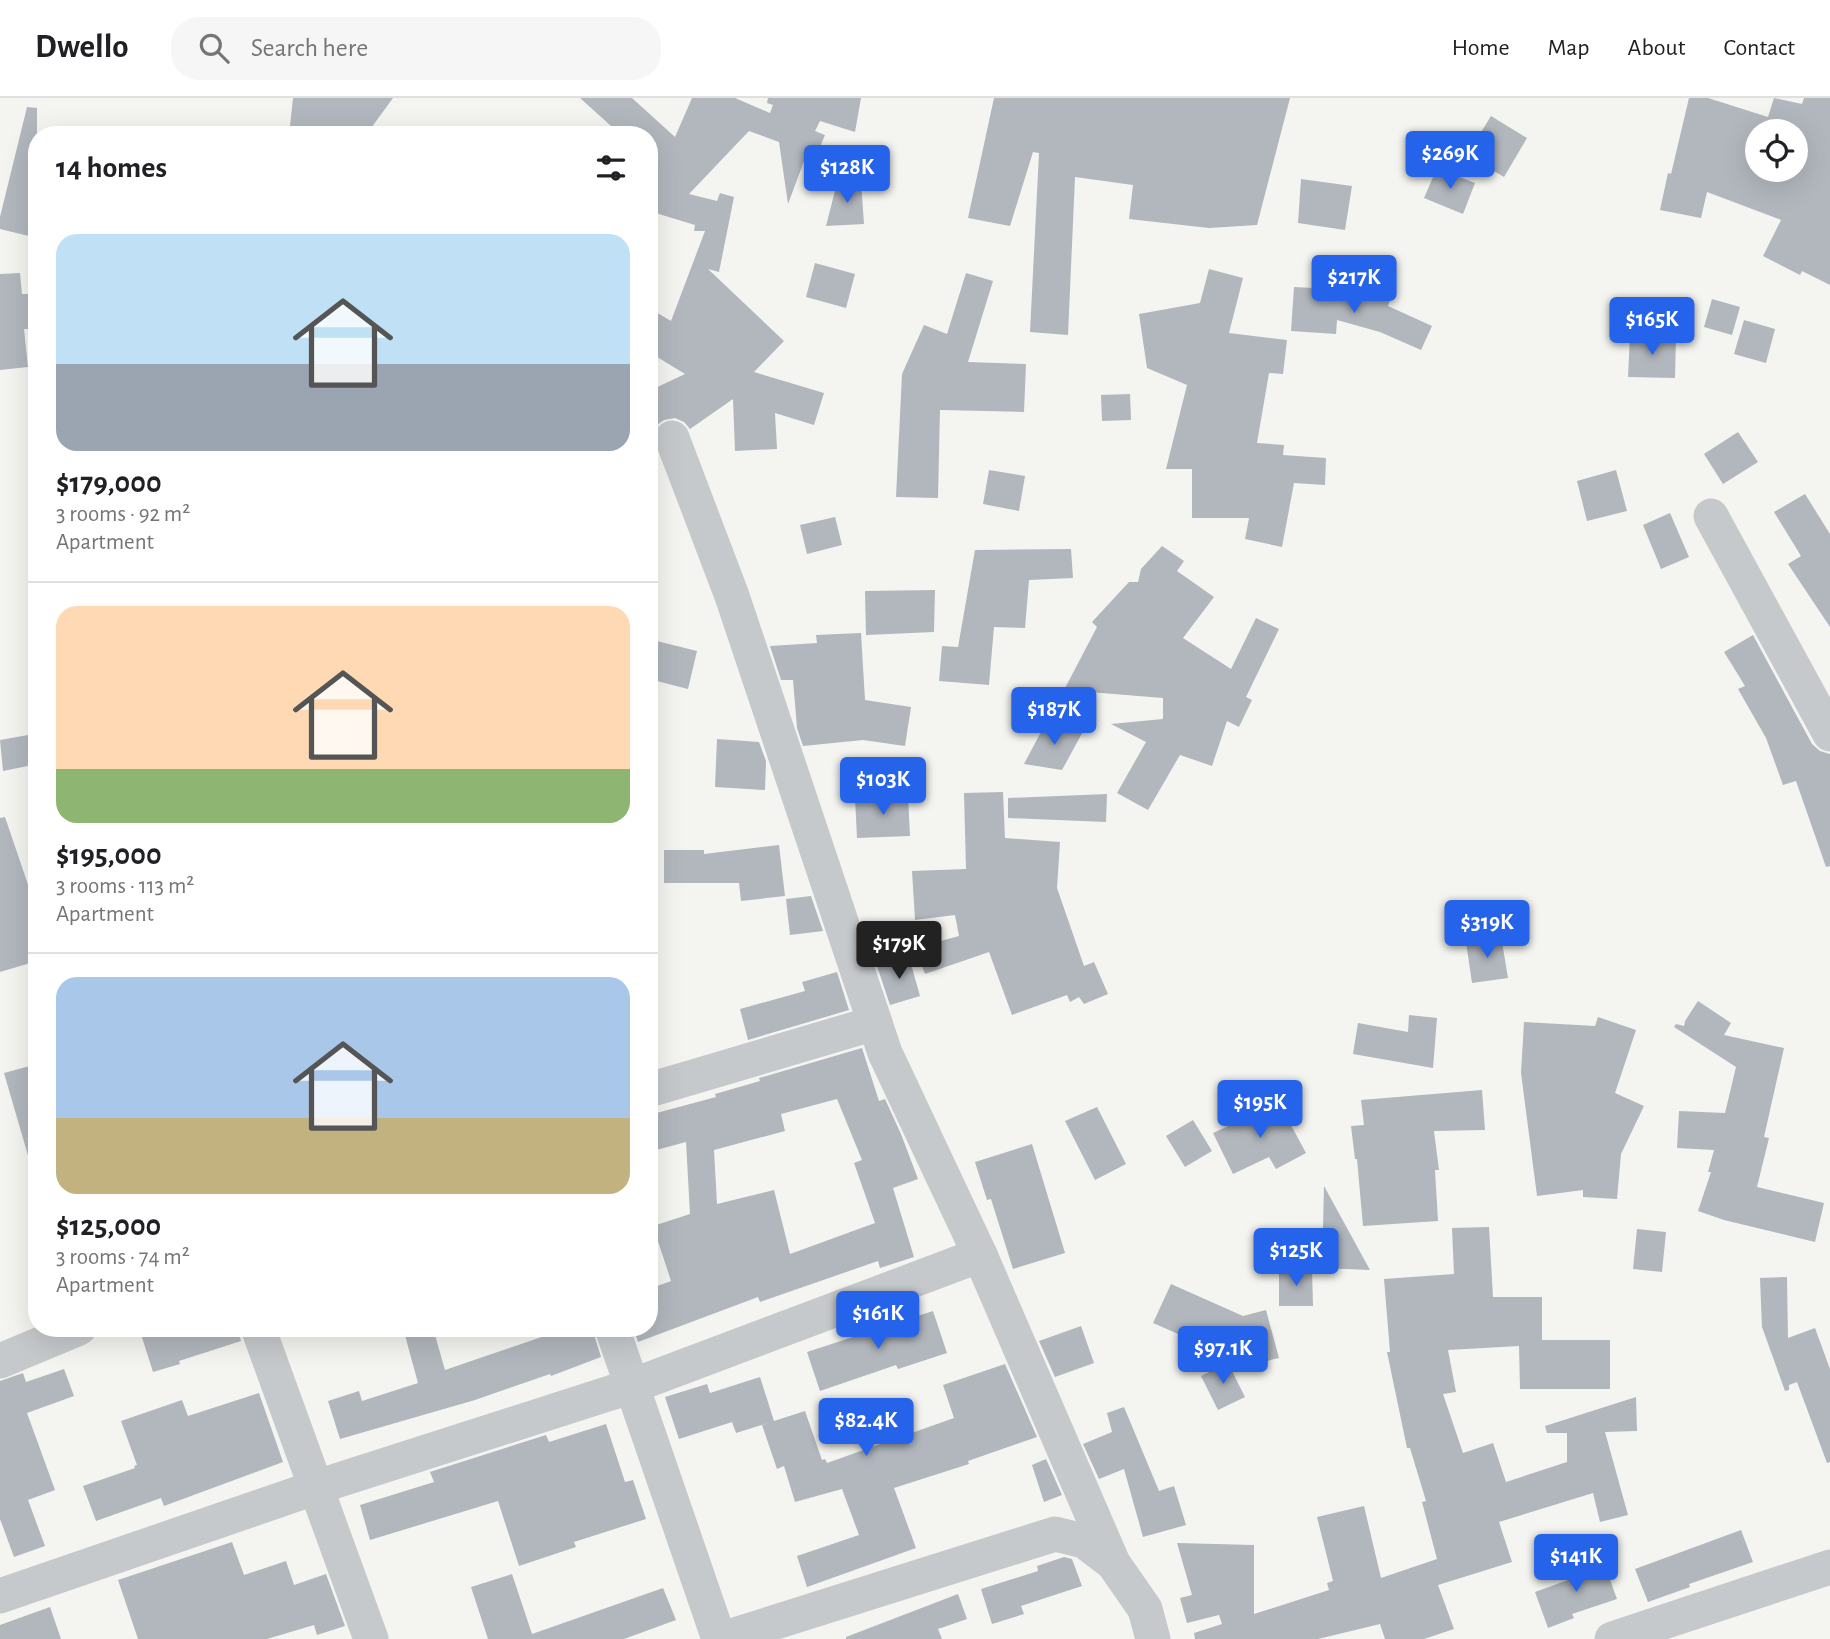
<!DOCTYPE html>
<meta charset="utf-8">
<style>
:root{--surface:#fff;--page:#f6f6f6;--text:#202124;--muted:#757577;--line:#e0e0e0;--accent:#2563eb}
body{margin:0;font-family:"Alegreya Sans",sans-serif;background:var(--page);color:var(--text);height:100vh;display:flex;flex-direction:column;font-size:26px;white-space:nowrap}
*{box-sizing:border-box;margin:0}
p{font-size:23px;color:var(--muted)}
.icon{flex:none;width:38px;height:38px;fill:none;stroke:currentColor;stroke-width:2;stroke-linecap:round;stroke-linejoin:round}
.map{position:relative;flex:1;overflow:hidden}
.drawer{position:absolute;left:28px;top:28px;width:630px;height:1211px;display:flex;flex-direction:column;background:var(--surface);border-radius:28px;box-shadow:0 7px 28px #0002}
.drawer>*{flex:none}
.buttons{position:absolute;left:1745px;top:21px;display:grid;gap:14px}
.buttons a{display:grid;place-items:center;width:63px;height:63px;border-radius:50%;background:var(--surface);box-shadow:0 7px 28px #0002;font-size:35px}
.price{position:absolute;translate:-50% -60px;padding:0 16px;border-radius:7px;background:var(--accent);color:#fff;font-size:23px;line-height:46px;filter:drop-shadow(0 2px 4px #0008)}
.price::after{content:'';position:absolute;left:50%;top:42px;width:21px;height:16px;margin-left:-10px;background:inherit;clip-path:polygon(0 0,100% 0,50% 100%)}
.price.on{background:#222;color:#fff}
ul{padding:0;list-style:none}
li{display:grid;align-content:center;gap:14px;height:371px;padding:0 28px}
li+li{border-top:2px solid var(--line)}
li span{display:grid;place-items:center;height:217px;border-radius:21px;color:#555}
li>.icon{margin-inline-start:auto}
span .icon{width:126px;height:126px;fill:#fffc;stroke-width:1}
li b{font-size:30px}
h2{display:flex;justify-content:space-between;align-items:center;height:84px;padding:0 28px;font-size:30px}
header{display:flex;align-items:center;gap:42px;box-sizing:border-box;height:98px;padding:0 35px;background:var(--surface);border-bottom:2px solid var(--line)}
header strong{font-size:33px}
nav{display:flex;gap:38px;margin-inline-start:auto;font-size:24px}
.search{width:490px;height:63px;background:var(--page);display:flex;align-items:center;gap:18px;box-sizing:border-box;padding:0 24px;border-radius:28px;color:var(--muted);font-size:26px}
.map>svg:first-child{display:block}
</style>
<header>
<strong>Dwello</strong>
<div class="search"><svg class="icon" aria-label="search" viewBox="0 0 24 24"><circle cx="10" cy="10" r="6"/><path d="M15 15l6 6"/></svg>Search here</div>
<nav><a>Home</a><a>Map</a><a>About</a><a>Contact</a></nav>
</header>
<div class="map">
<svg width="1830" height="1541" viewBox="0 0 1830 1541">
<rect width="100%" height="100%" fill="#f4f5f0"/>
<!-- building -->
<g fill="#b1b7bd" fill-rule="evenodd">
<path d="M293,0H393L366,37H289Z"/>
<path d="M580,0H632L675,39L692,0H735L770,15L773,7L767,5L768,0H861L855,34L820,23L815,33L825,37L816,58L807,55L788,106L779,44L749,33L689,96L717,103L720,95L734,99L719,174L708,171L784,243L754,274L824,295L814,327L775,315L777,351L735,353L733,301L690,331L684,324L675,320L664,322L657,327L653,334V330L649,331V293L685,276L649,254V210L671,223L705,133H694L695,127L649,113V37H621Z"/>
<path d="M994,0H1290L1257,127L1209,130L1129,121L1133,87L1075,79L1068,237L1030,234L1039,55L1033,54L1010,128L968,120Z"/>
<path d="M1689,0H1708L1768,19L1774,0L1802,6L1804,0H1830V187L1802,173L1800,177L1763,158L1781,122L1707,94L1701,120L1660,112L1668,75L1671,76ZM1757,33H1796V72H1757Z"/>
<path d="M27,9L37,10V140L0,131V119Z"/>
<path d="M1491,18L1527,40L1504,79L1467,57Z"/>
<path d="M1437,70L1475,85L1463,116L1424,100Z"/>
<path d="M1301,81L1352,88L1345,132L1298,125Z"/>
<path d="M861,84L864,126L826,128L837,85Z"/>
<path d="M815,165L855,176L846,210L806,199Z"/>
<path d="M1209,171L1243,180L1229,235L1287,242L1283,276L1269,275L1257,345L1284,347L1283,357L1326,360L1325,387L1294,385L1282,449L1245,441L1249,420H1192V371H1166L1187,287L1147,270L1139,216L1200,205Z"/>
<path d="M20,175L22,196H37V231H24L28,269L0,272V176Z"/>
<path d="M966,175L993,183L968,264L1026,266L1024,314L940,312L938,400L896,399L902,276L924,227L947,236Z"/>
<path d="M1294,189L1357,192L1390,202L1388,208L1432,228L1421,252L1380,234L1337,222L1336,236L1291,233Z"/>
<path d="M1712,201L1740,209L1732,237L1704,229Z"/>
<path d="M1744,222L1775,231L1766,265L1734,256Z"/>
<path d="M1630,237L1676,238L1675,280L1628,279Z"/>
<path d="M1130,296L1131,322L1102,323L1101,297Z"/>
<path d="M1738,334L1758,364L1723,386L1704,356Z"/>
<path d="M989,372L1025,378L1019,413L983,406Z"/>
<path d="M1616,372L1627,413L1587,423L1577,383Z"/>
<path d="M1805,396L1830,436V529L1788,466L1801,458L1774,414Z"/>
<path d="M1670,415L1689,459L1661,471L1643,427Z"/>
<path d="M835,419L842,447L807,456L800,427Z"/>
<path d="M1162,448L1184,463L1177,473L1214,499L1183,540L1231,571L1256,520L1279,531L1246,599L1252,602L1239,629L1227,623L1212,668L1180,657L1148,712L1117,695L1146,644L1111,626L1163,621V600L1064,592L1097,529L1092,524L1129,484H1138L1141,471Z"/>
<path d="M1071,451L1073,480L1029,482L1025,530L994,529L989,587L939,583L942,548L958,549L975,452Z"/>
<path d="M935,492L934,534L866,537L865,493Z"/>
<path d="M861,535L865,602L911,609L905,648L863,642L803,648L797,630L793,582H781L770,548L817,545L816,537Z"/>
<path d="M1753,537L1812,646L1820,653L1830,656V768L1826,769L1796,683L1783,687L1766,640L1738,591L1745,588L1724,554Z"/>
<path d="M649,541L697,553L688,591L649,581Z"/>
<path d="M1086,628L1062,672L1024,666L1042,632Z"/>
<path d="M28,637L33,667L3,673L0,642Z"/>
<path d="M717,641L759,644L766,663L765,692L715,689Z"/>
<path d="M1003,694L1005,740L1060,744L1057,790L1084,868L1094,864L1108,896L1084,906L1079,899L1070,904L1067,897L1012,917L989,854L925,876L915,850L959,838L955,817L915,822L912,773L966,771L964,695Z"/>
<path d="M1107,696L1106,724L1008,720V700Z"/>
<path d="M908,698L910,738L857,740L855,700Z"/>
<path d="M5,719L37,813V863L0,874V720Z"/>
<path d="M779,747L785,798L741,803L739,785H664V752H704V756Z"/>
<path d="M811,798L823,833L790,837L786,801Z"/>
<path d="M1501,838L1508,880L1472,885L1466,844Z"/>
<path d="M909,859L920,898L890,907L877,868Z"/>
<path d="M837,874L849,912L748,942L740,911L805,893L802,884Z"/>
<path d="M1698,903L1731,925L1724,937L1784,950L1764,1039L1769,1040L1757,1089L1824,1105L1815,1144L1724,1122L1698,1113L1711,1074H1708L1714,1052L1677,1050L1679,1013L1725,1015L1736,969L1674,929L1676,926L1684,928L1685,923Z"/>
<path d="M1409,917L1437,920L1433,970L1353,956L1358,925L1408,934Z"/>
<path d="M1598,919L1636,932L1615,995L1644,1008L1621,1056L1617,1101L1583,1099V1092L1537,1098L1521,975L1524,924L1595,928Z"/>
<path d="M862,950L879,1003L885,1001L901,1036L918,1081L893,1090L914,1159L880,1170L878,1163L760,1204L758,1199L638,1244L633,1230H649V1191L671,1183L653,1128L690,1116L686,1044L649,1054V1017L716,999L715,996L760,983L759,980ZM837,1001L862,1062L854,1065L875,1125L790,1156L774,1092L717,1106L714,1052L785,1033L781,1016Z"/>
<path d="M37,966V1060L29,1061L4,975Z"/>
<path d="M1482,992L1485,1032L1434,1033L1439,1072H1435L1438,1123L1363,1128L1357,1061H1355L1351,1028L1364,1027L1361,1002Z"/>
<path d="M1279,1005L1306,1055L1276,1071L1269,1059L1233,1076L1213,1035Z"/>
<path d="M1097,1009L1126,1066L1095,1082L1065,1023Z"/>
<path d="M1193,1022L1212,1053L1185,1069L1166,1038Z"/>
<path d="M1032,1046L1065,1155L1013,1171L991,1101L987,1102L975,1064Z"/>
<path d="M1324,1088L1370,1172L1322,1170Z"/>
<path d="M1489,1129L1493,1199H1542V1242H1610V1291H1520L1519,1248L1448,1252L1456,1294L1443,1296L1463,1355L1493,1345L1506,1384L1567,1364V1335H1547L1545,1328L1636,1299L1637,1333L1605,1334L1628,1417L1600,1424L1593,1395L1499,1424L1512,1464L1438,1487L1454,1531L1424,1541H1385L1380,1526L1318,1541H1195L1194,1535L1222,1526L1219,1517L1187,1525L1180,1500L1192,1497L1177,1445L1254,1447V1516L1329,1492L1327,1485L1333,1483L1317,1419L1364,1408L1381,1480L1437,1461L1422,1404L1426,1403L1410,1350H1407L1387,1254H1390L1384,1181L1454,1176L1452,1130Z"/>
<path d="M1637,1131L1666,1134L1662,1174L1633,1171Z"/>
<path d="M1279,1172H1312L1313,1208H1279Z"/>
<path d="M1787,1179L1788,1240L1815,1230L1830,1271V1364L1827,1365L1797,1284L1789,1287V1292L1785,1293L1762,1229L1760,1180Z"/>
<path d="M1171,1186L1243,1218L1266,1212L1279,1260L1249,1267L1153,1225Z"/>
<path d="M933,1213L947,1255L898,1271L896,1267L820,1293L807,1254Z"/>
<path d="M1081,1228L1094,1265L1055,1279L1039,1243Z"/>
<path d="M139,1230H238L241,1243L179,1263L180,1266L153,1274Z"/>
<path d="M403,1230H433L445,1272L568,1230H592L601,1259L551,1278L550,1276L475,1302L340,1341L328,1303L359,1293L362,1303L418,1285Z"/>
<path d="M1228,1265L1245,1299L1218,1312L1201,1278Z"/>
<path d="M1005,1266L1037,1339L968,1363L969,1366L894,1390L916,1450L807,1489L797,1458L859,1437L842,1391L795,1404L784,1368L777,1371L762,1327L771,1324L736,1335L732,1324L679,1341L665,1299L707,1286L710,1295L760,1279L774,1323L805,1313L822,1362L825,1361L827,1365L954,1320L943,1287Z"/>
<path d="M64,1271L74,1298L27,1315L55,1392L28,1402L45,1448L14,1459L0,1421V1283L23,1275L26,1284Z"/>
<path d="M259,1295L283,1364L164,1408L161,1400L96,1423L83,1388L135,1370L134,1368L137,1367L121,1323L182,1302L188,1318Z"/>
<path d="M1124,1309L1159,1393L1174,1388L1186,1427L1143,1439L1124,1371L1099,1381L1083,1346L1112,1334L1107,1315Z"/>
<path d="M606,1326L625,1384L633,1382L646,1421L574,1444L576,1449L519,1468L498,1403L370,1442L360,1407L434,1384L430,1374L433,1373L546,1337L549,1344Z"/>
<path d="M1046,1361L1062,1397L1044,1404L1032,1367Z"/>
<path d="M1741,1432L1753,1464L1689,1486L1690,1489L1648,1504L1635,1471Z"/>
<path d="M232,1444L244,1477L286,1463L294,1487L326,1476L345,1528L317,1537L314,1527L267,1541H138L118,1482Z"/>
<path d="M1064,1459L1072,1461L1082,1488L1021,1508L1024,1516L992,1526L981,1491L1038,1473L1037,1468Z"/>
<path d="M1603,1462L1617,1501L1572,1516L1574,1520L1548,1530L1535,1494L1571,1481L1568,1474Z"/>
<path d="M512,1476L532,1536L663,1490L676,1522L624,1541H488L471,1489Z"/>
<path d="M958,1496L967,1521L938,1531L942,1541H846V1539Z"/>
<path d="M50,1509L61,1541H0V1527Z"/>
</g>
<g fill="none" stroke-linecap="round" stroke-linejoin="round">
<!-- minor -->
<g stroke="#c6c9cc" stroke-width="35">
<path d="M672,340L732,498L885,955L980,1157L1113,1465"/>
<path d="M1711,418L1830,636"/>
<path d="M649,992L875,925"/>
<path d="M258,1230L371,1541"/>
<path d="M612,1230L719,1541"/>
<path d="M0,1263L79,1230"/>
<path d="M0,1498L317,1389L632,1288L980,1157"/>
<path d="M722,1541L1055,1436L1084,1443L1113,1465L1145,1511L1153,1541"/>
<path d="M1612,1541L1830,1469"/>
</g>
</g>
</svg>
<div class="buttons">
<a><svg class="icon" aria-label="locate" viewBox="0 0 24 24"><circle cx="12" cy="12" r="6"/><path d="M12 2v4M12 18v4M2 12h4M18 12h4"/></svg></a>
</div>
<b class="price" style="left:1450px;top:93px">$269K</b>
<b class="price" style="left:847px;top:107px">$128K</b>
<b class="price" style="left:1354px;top:217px">$217K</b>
<b class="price" style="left:1652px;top:259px">$165K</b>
<b class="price" style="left:1054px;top:649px">$187K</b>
<b class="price" style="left:883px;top:719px">$103K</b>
<b class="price" style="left:1487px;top:862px">$319K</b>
<b class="price on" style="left:899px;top:883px">$179K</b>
<b class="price" style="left:1260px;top:1042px">$195K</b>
<b class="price" style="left:1296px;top:1190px">$125K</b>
<b class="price" style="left:878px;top:1253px">$161K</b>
<b class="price" style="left:1223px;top:1288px">$97.1K</b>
<b class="price" style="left:866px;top:1360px">$82.4K</b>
<b class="price" style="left:1576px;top:1496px">$141K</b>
<section class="drawer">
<h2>14 homes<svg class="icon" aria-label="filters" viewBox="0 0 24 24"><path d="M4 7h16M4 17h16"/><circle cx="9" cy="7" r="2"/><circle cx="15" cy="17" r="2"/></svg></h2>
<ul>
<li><span style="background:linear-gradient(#bfe0f5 60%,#9aa5b1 0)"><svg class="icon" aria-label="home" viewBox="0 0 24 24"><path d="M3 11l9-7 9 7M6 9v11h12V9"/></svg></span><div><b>$179,000</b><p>3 rooms · 92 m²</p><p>Apartment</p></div></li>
<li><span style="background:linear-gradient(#ffd9b3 75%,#8fb573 0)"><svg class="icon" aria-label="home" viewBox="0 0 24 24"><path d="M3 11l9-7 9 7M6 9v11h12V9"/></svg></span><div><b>$195,000</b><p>3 rooms · 113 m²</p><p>Apartment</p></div></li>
<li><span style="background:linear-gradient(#a9c7e8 65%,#c2b280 0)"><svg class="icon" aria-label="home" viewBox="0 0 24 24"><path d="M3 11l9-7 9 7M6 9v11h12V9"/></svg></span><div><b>$125,000</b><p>3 rooms · 74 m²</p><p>Apartment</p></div></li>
</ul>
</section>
</div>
